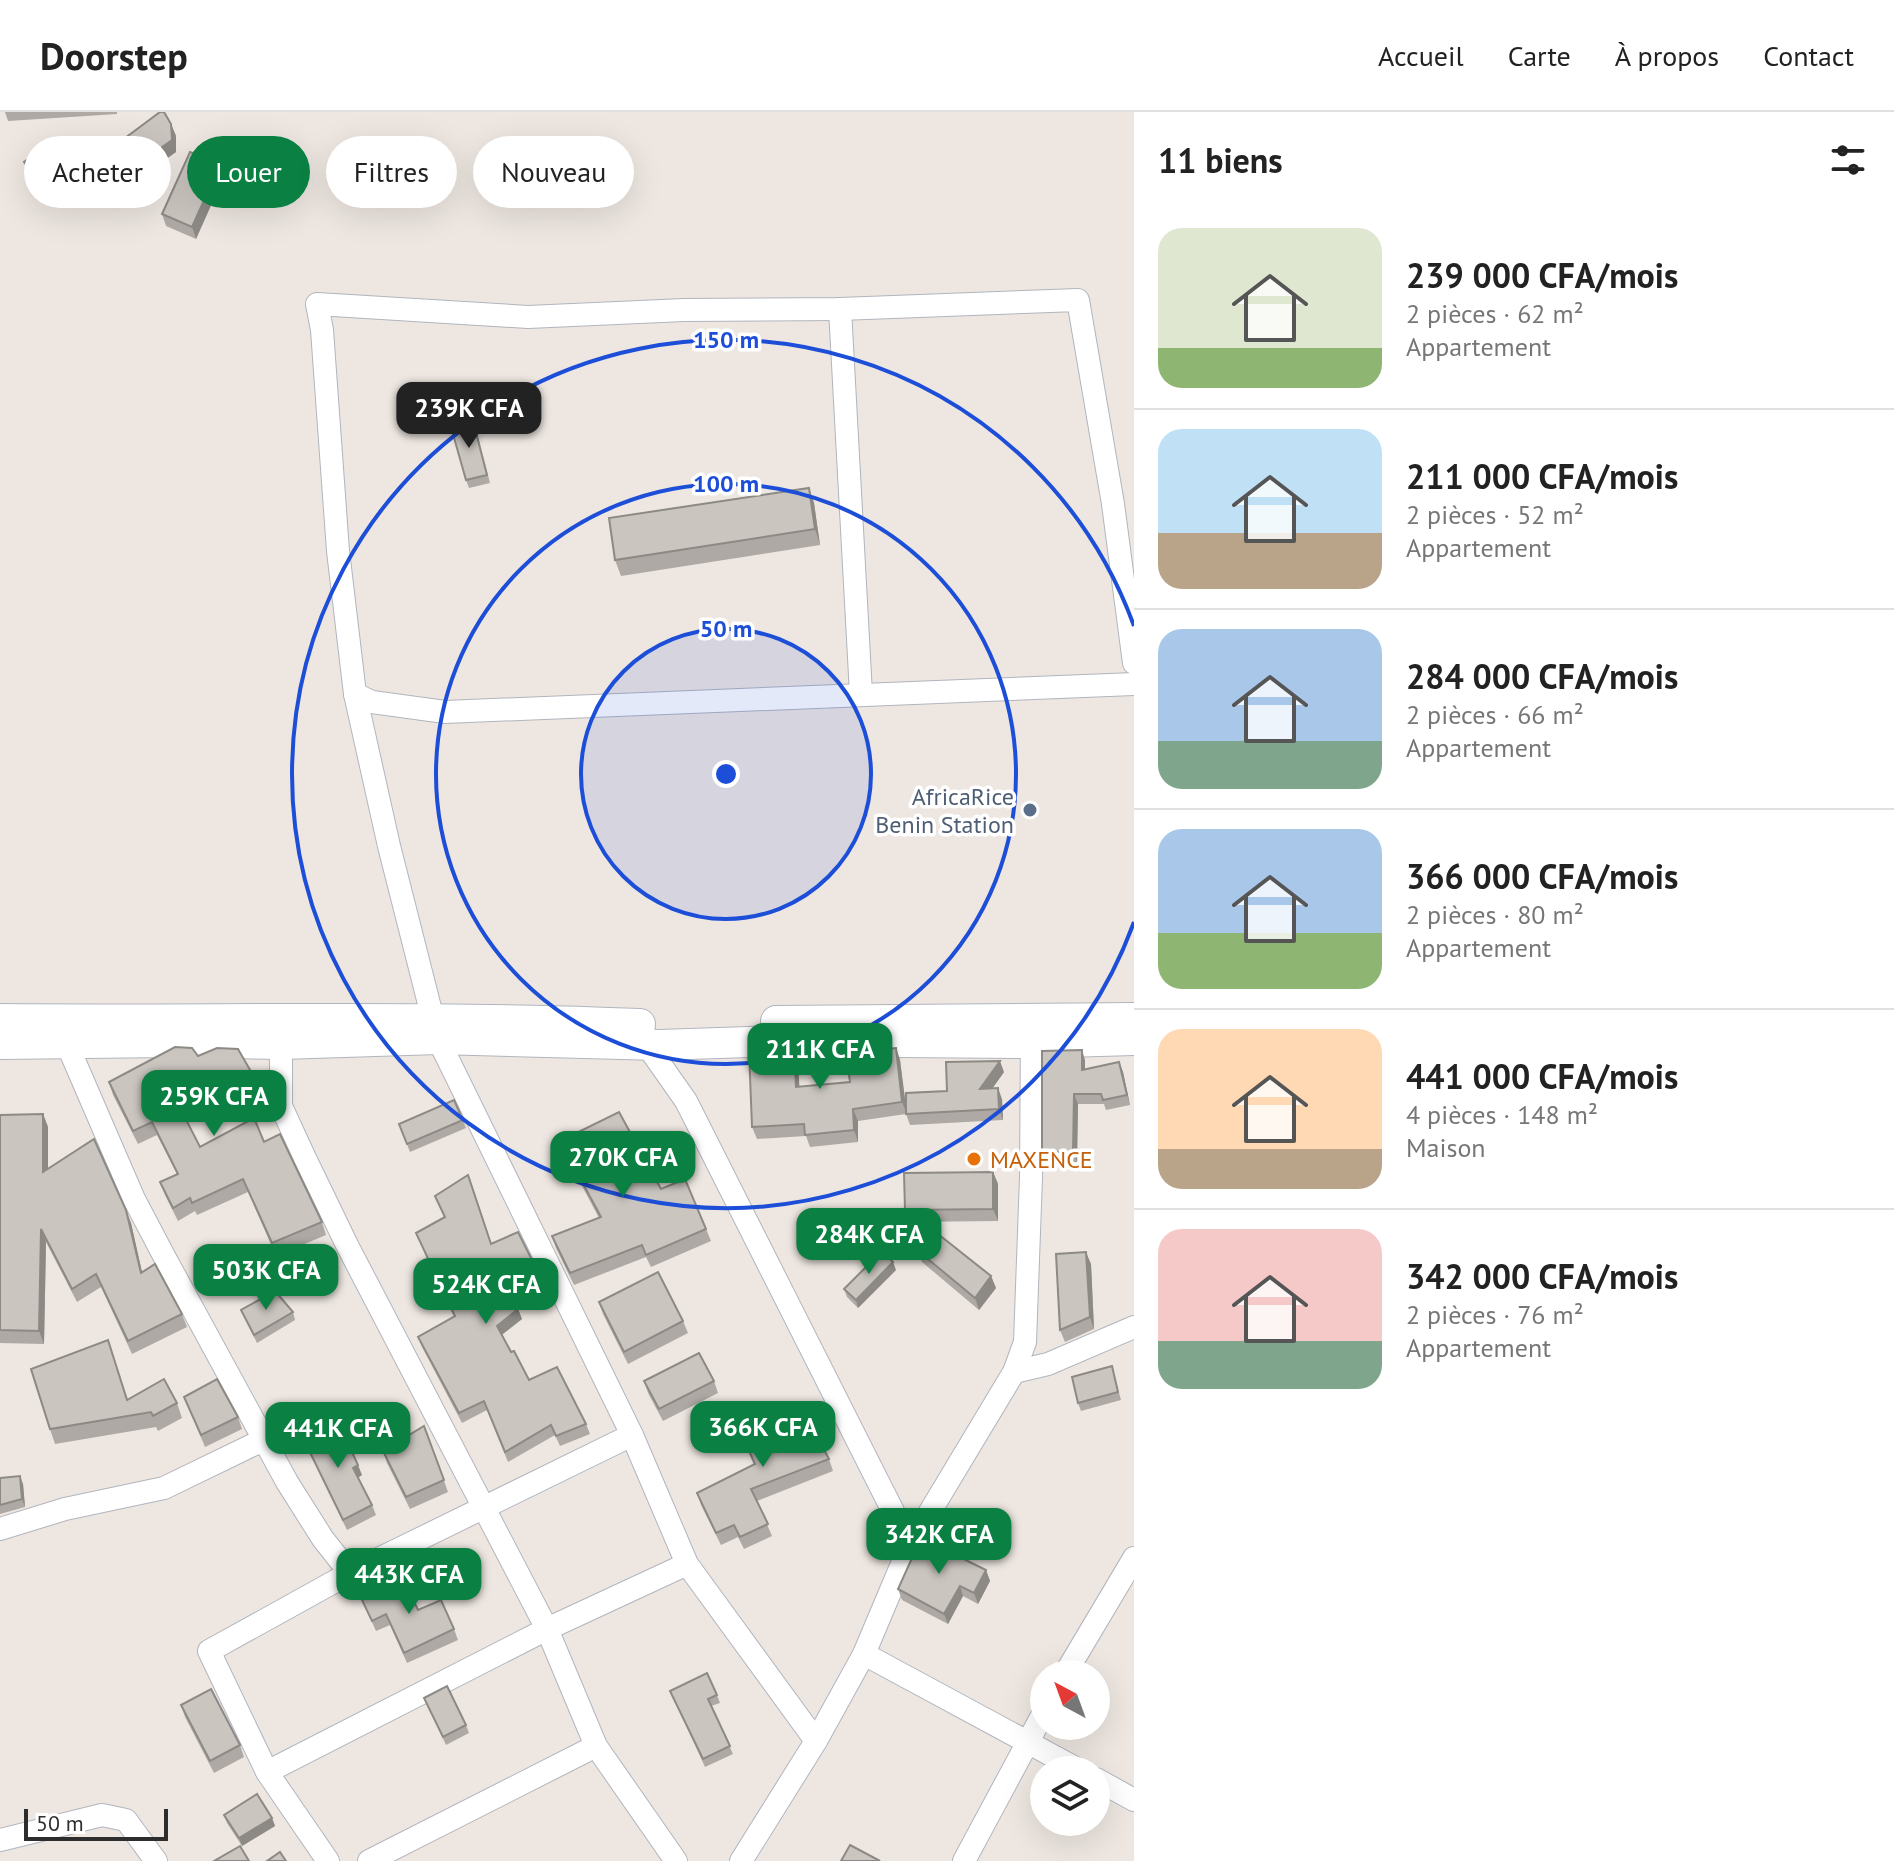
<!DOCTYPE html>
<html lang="fr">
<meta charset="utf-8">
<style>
:root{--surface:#fff;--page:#f2f2f2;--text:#222;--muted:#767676;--line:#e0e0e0;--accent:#0b8043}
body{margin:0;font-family:"PT Sans",sans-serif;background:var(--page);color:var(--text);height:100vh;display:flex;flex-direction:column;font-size:30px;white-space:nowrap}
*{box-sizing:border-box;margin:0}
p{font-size:26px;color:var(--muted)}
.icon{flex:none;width:44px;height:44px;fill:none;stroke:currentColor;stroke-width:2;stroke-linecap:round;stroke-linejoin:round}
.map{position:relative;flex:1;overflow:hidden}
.details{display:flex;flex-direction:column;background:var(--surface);width:760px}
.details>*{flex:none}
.hud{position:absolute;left:24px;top:24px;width:760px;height:72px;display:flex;gap:16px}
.needle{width:52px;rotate:319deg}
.fabs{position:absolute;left:1030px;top:1548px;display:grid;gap:16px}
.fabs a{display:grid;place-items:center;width:80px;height:80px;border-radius:50%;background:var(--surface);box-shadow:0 8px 32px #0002;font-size:40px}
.scale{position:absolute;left:24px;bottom:20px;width:144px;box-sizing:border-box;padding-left:8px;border:4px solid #2d2d2d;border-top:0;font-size:22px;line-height:28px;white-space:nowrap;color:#2d2d2d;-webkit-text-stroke:6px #fff;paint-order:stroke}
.price{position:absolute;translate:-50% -68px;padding:0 18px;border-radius:16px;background:var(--accent);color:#fff;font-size:26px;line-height:52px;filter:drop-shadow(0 2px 4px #0008)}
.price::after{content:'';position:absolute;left:50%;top:48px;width:24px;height:18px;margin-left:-12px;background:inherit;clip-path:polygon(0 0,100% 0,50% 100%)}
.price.current{background:#222;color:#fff}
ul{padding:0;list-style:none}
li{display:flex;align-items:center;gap:24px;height:200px;padding:0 24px}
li+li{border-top:2px solid var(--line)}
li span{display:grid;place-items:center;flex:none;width:224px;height:160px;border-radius:24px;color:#555}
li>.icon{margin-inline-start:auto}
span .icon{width:96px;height:96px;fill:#fffc;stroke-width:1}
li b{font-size:34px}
h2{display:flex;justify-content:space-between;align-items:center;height:96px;padding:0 24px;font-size:34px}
.pill{padding:0 28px;border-radius:36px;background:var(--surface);box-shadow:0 8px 32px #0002;font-size:28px;line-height:72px}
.pill.current{background:var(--accent);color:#fff}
header{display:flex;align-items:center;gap:48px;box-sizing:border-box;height:112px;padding:0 40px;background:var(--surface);border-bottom:2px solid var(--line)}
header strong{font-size:38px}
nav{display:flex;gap:44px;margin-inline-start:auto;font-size:28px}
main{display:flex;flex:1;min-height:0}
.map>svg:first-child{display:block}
</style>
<header>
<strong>Doorstep</strong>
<nav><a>Accueil</a><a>Carte</a><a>À propos</a><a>Contact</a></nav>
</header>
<main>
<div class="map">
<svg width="1134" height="1749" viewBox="0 0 1134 1749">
<rect width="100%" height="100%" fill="#eee7e1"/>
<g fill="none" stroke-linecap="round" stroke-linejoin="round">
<defs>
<g id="minor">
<path d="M840,197L861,582"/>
<path d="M355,582L372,590L445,600L1134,572"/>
<path d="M285,917L281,932V994L304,1044L347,1133L547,1517L596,1634L676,1749"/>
<path d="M66,918L67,932L134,1087L164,1144L287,1370L323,1427L350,1461"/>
<path d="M646,924V932L686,989L910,1433"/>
<path d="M1014,1260L1048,1252L1134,1215"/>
<path d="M0,1417L65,1397L164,1376L265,1327"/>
<path d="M864,1542L1079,1658"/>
<path d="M1065,1562L1134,1446"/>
<path d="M816,1629L687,1452L632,1323L438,927L389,734L355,582L338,439L322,218L317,192L528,205L684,198L840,197L1078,188L1113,392L1134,551"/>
<path d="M267,1660L547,1517L687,1452"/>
<path d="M1096,1667L1134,1688"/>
<path d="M0,1728L102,1703L126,1708L156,1749"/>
<path d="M328,1749L267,1660L209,1539L350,1461L632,1323"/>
<path d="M369,1749L596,1634"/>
<path d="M741,1749L816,1629L864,1542L910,1433L1014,1260L1025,1230L1031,1065L1032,916"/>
<path d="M964,1749L1044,1600"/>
</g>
<g id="secondary">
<path d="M0,907C213,909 427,903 640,912"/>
<path d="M776,909L1134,906"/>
<path d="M0,932L169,930L281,932L438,927L659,933L780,929L1031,931L1134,928"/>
</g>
</defs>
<!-- minor casing -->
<use href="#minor" stroke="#b1b5bd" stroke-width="24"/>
<!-- secondary casing -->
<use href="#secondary" stroke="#b1b5bd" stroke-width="32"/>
<!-- minor -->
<use href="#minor" stroke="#fff" stroke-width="22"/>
<!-- secondary -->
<use href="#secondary" stroke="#fff" stroke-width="30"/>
</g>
<!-- wall -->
<g fill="#aea9a4">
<path d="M5,0H117V2L8,9Z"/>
<path d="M171,12L176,24V40L129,73L113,50L109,38Z"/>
<path d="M24,50L57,54L77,76L56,91L39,68L36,69L27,57Z"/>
<path d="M224,64L196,127L166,114L162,102Z"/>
<path d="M476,317L490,371L469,376L466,368Z"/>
<path d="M809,376L814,391L820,433L621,464L615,448Z"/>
<path d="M896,936L900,948L906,999L947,979L1004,960L992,977L1002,987L1003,1008L910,1013L906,1002L858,1009V1030L810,1035L806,1024L757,1027L752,1015L798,947L799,975L850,970Z"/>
<path d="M198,944L253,963L258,976L186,1008L200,1035L264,1030L322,1110L326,1123L276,1144L248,1080L197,1103L195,1099L178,1109L165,1083L160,1070L177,1062L157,1023L138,1032L113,983L109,970Z"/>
<path d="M1085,948V957L1119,950L1123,960L1130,993L1106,998L1104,992H1078L1077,1050H1045L1042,1040Z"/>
<path d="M43,1002L48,1015V1057L131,1111L142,1160L182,1202L187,1215L132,1242L101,1175L77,1190L46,1130L44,1232L0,1231V1003Z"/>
<path d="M463,1008L466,1016L410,1040L399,1012Z"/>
<path d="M560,1029L661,1077L706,1117L711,1129L651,1155L646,1145L574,1173L556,1136L552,1124L599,1106L564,1040Z"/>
<path d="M993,1060L998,1072V1109L909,1110L905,1098Z"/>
<path d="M435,1084L491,1132L532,1148L535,1158L503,1174L518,1197L522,1207L502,1223L529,1268L586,1312L590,1322L560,1334L555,1323L508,1350L487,1298L462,1311L422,1235L418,1225L454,1205L416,1121L444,1105Z"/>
<path d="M917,1138L991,1164L996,1176L979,1198L922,1150Z"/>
<path d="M1091,1152L1094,1217L1065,1230L1060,1218Z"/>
<path d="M896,1158L858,1196L847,1185L844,1177Z"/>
<path d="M599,1190L683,1209L688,1221L628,1252L603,1202Z"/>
<path d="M241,1198L293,1200L295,1208L257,1231Z"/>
<path d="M113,1243L128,1288L177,1291L182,1306L158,1319L156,1315L55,1332L50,1317Z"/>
<path d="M1114,1262L1121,1288L1081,1299L1078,1291Z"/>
<path d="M644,1269H714L718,1281L663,1309L648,1281Z"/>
<path d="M184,1285L238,1305L242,1317L205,1335Z"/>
<path d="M424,1314L448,1380L410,1397L387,1351L383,1339Z"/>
<path d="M740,1319L829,1347L833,1359L757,1389L772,1424L744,1437L738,1425L721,1433L701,1393L697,1381L754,1353Z"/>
<path d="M304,1328L362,1363L358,1366L372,1393L376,1403L347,1418L308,1338Z"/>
<path d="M0,1366L23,1372L25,1395L0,1402Z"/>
<path d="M986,1458L990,1469L978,1492L963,1484L948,1512L902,1488L898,1477Z"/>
<path d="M362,1488L418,1498L454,1517L458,1528L407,1551L390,1513L376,1519Z"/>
<path d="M670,1579L717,1583L720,1591L711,1594L733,1642L705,1655Z"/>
<path d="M424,1586L466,1613L469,1621L446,1633Z"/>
<path d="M181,1593L240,1633L244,1645L214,1661L185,1605Z"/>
<path d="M224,1703L272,1706L275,1714L242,1734L227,1711Z"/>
</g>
<!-- shaded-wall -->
<g fill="#8d8a86">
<path d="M171,12L176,24V40L129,73L125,61Z"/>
<path d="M220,53L224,64L196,127L192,115Z"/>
<path d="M74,70L77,76L56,91L54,85Z"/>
<path d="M809,376L814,391L820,433L815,417Z"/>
<path d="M794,935L798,947L800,987L796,975Z"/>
<path d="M896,936L900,948L907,1002L902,990Z"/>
<path d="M1082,938L1085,948V968L1082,958Z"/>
<path d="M1000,949L1004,960L984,988L980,977Z"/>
<path d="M1119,950L1123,960L1130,993L1127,983Z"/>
<path d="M998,976L1002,987L1003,1008L999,997Z"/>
<path d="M1074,982L1078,992L1077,1050L1073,1040Z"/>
<path d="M853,997L858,1009V1030L854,1018Z"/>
<path d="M43,1002L48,1015V1073L43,1060Z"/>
<path d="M993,1060L998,1072V1109L993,1097Z"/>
<path d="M126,1098L131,1111L145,1174L141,1161Z"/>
<path d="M41,1117L46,1130L44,1232L39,1219Z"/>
<path d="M1086,1140L1091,1152L1094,1217L1090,1205Z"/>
<path d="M893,1150L896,1158L858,1196L856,1188Z"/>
<path d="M991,1164L996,1176L979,1198L975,1186Z"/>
<path d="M518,1197L522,1207L500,1224L497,1214Z"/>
<path d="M358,1353L362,1363L357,1366L353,1356Z"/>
<path d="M20,1364L23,1372L25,1395L22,1387Z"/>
<path d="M986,1458L990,1469L978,1492L974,1481Z"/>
<path d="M960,1474L963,1484L948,1512L944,1502Z"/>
<path d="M272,1706L275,1714L242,1734L239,1726Z"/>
</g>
<!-- building -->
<g fill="#cac5bf" stroke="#8d8a86" stroke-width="2">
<path d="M160,0H164L171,12L172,28L125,61L109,38Z"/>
<path d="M43,36L57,54L61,52L74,70L54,85L36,61L34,63L24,50Z"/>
<path d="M190,40L220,53L192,115L162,102Z"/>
<path d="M473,309L487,363L466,368L451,315Z"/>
<path d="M809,376L815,417L615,448L609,406Z"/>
<path d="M175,935L192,936L198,944L217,936L238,937L253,963L180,996L200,1035L254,1006L264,1030L280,1022L322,1110L272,1131L243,1067L192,1091L190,1086L173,1096L160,1070L178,1062L152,1010L133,1019L109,970Z"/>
<path d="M794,935L796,975L850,970L846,941L896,936L902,990L853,997L854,1018L805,1023L804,1012L752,1015L749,938Z"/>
<path d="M1082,938V958L1119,950L1127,983L1103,988L1101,982H1074L1073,1040H1042V939Z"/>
<path d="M1000,949L980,977L998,976L999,997L906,1002V981L947,979L946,950Z"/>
<path d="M454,988L463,1008L407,1032L399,1012Z"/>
<path d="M619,1000L661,1077L685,1067L706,1117L646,1143L642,1133L570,1161L552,1124L601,1105L560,1029Z"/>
<path d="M43,1002V1060L94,1027L126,1098L141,1161L155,1152L182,1202L128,1229L96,1162L72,1177L41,1117L39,1219L0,1218V1003Z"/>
<path d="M993,1060V1097L905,1098L904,1061Z"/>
<path d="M468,1063L491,1132L518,1120L532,1148L497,1166L518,1197L497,1214L511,1240L514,1239L529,1268L557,1255L586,1312L556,1324L551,1313L505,1340L484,1289L459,1301L418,1225L455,1204L416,1121L445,1105L435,1084Z"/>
<path d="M933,1118L991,1164L975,1186L917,1138Z"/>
<path d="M882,1139L893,1150L856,1188L844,1177Z"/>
<path d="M1086,1140L1090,1205L1060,1218L1056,1142Z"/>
<path d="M658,1160L683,1209L624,1240L599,1190Z"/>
<path d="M275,1179L293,1200L254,1223L241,1198Z"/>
<path d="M108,1228L127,1288L164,1267L177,1291L153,1304L151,1300L50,1317L31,1257Z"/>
<path d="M699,1241L714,1269L659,1297L644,1269Z"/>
<path d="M1112,1254L1118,1280L1078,1291L1072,1265Z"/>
<path d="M217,1267L238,1305L201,1323L184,1285Z"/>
<path d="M799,1291L829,1347L751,1377L768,1412L740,1425L734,1413L716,1421L697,1381L755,1352L740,1319Z"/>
<path d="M338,1309L358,1353L353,1356L372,1393L343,1408L304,1328Z"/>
<path d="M424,1314L444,1368L406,1385L383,1339Z"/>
<path d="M20,1364L22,1387L0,1393V1366Z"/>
<path d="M921,1426L986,1458L974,1481L960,1474L944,1502L898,1477Z"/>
<path d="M404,1468L418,1498L441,1488L454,1517L404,1541L386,1502L372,1509L362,1488Z"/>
<path d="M707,1561L717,1583L708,1587L730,1634L703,1647L670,1579Z"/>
<path d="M447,1574L466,1613L443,1625L424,1586Z"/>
<path d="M211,1577L240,1633L210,1649L181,1593Z"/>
<path d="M257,1682L272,1706L239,1726L224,1703Z"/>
<path d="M850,1733L880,1749H841Z"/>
<path d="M240,1734L249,1749H214Z"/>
<path d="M280,1740L286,1749H267Z"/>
</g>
<!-- distance rings -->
<circle cx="726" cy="662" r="145" fill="#1d4ed8" fill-opacity=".12"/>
<g fill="none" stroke="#1d4ed8" stroke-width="4">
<circle cx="726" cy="662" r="145"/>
<circle cx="726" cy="662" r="290"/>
<path d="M1134 810A434 434 0 1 1 1134 514"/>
</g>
<!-- markers -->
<circle fill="#5c6f8a" stroke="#fff" stroke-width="3" cx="1030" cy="698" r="8"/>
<circle fill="#e8710a" stroke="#fff" stroke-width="3" cx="974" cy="1047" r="8"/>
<g text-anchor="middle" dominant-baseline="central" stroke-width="7" stroke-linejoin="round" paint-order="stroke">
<!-- service labels -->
<g font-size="24" fill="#4e5e75" stroke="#fff" text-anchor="end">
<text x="1014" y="684">AfricaRice<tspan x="1014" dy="28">Benin Station</tspan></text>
</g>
<!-- food labels -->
<g font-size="24" fill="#c56008" stroke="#fff" text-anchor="start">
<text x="990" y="1047">MAXENCE</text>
</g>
</g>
<circle cx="726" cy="662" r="12" fill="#1d4ed8" stroke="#fff" stroke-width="4"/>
<g font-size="24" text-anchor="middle" font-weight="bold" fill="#1d4ed8" stroke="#fff" stroke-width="7" stroke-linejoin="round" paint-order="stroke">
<text x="726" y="236">150 m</text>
<text x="726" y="380">100 m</text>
<text x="726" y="525">50 m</text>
</g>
</svg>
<div class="fabs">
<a><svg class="needle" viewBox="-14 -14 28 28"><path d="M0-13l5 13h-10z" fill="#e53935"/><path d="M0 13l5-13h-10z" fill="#767676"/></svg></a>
<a><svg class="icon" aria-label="layers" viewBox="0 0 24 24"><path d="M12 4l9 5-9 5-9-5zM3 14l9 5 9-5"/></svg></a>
</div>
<div class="scale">50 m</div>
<b class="price current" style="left:469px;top:338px">239K CFA</b>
<b class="price" style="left:820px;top:979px">211K CFA</b>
<b class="price" style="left:214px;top:1026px">259K CFA</b>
<b class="price" style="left:623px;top:1087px">270K CFA</b>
<b class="price" style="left:869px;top:1164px">284K CFA</b>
<b class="price" style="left:266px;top:1200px">503K CFA</b>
<b class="price" style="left:486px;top:1214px">524K CFA</b>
<b class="price" style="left:763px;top:1357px">366K CFA</b>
<b class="price" style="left:338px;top:1358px">441K CFA</b>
<b class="price" style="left:939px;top:1464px">342K CFA</b>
<b class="price" style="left:409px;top:1504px">443K CFA</b>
<div class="hud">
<a class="pill">Acheter</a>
<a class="pill current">Louer</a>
<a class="pill">Filtres</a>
<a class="pill">Nouveau</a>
</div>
</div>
<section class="details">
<h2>11 biens<svg class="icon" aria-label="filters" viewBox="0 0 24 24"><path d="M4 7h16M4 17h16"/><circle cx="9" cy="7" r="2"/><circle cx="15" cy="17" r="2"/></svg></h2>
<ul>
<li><span style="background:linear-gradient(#dfe7d0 75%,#8fb573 0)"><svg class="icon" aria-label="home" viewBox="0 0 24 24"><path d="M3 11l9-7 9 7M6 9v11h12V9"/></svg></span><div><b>239 000 CFA/mois</b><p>2 pièces · 62 m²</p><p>Appartement</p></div></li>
<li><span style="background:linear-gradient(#bfe0f5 65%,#b9a48a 0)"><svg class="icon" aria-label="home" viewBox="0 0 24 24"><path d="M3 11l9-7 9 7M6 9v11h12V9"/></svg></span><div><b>211 000 CFA/mois</b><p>2 pièces · 52 m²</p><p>Appartement</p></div></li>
<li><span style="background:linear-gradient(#a9c7e8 70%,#7fa58c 0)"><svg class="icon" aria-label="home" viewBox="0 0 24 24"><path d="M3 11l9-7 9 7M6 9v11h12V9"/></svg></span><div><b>284 000 CFA/mois</b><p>2 pièces · 66 m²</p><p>Appartement</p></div></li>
<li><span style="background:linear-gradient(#a9c7e8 65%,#8fb573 0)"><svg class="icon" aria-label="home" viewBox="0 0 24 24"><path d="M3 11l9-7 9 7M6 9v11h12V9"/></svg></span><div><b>366 000 CFA/mois</b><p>2 pièces · 80 m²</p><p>Appartement</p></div></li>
<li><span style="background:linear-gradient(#ffd9b3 75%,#b9a48a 0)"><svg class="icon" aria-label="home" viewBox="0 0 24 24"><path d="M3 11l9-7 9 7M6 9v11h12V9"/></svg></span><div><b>441 000 CFA/mois</b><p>4 pièces · 148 m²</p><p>Maison</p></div></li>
<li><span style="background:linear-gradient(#f6c9c9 70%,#7fa58c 0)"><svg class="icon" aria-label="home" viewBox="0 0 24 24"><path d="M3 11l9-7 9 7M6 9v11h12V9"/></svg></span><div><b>342 000 CFA/mois</b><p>2 pièces · 76 m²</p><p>Appartement</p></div></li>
</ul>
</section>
</main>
